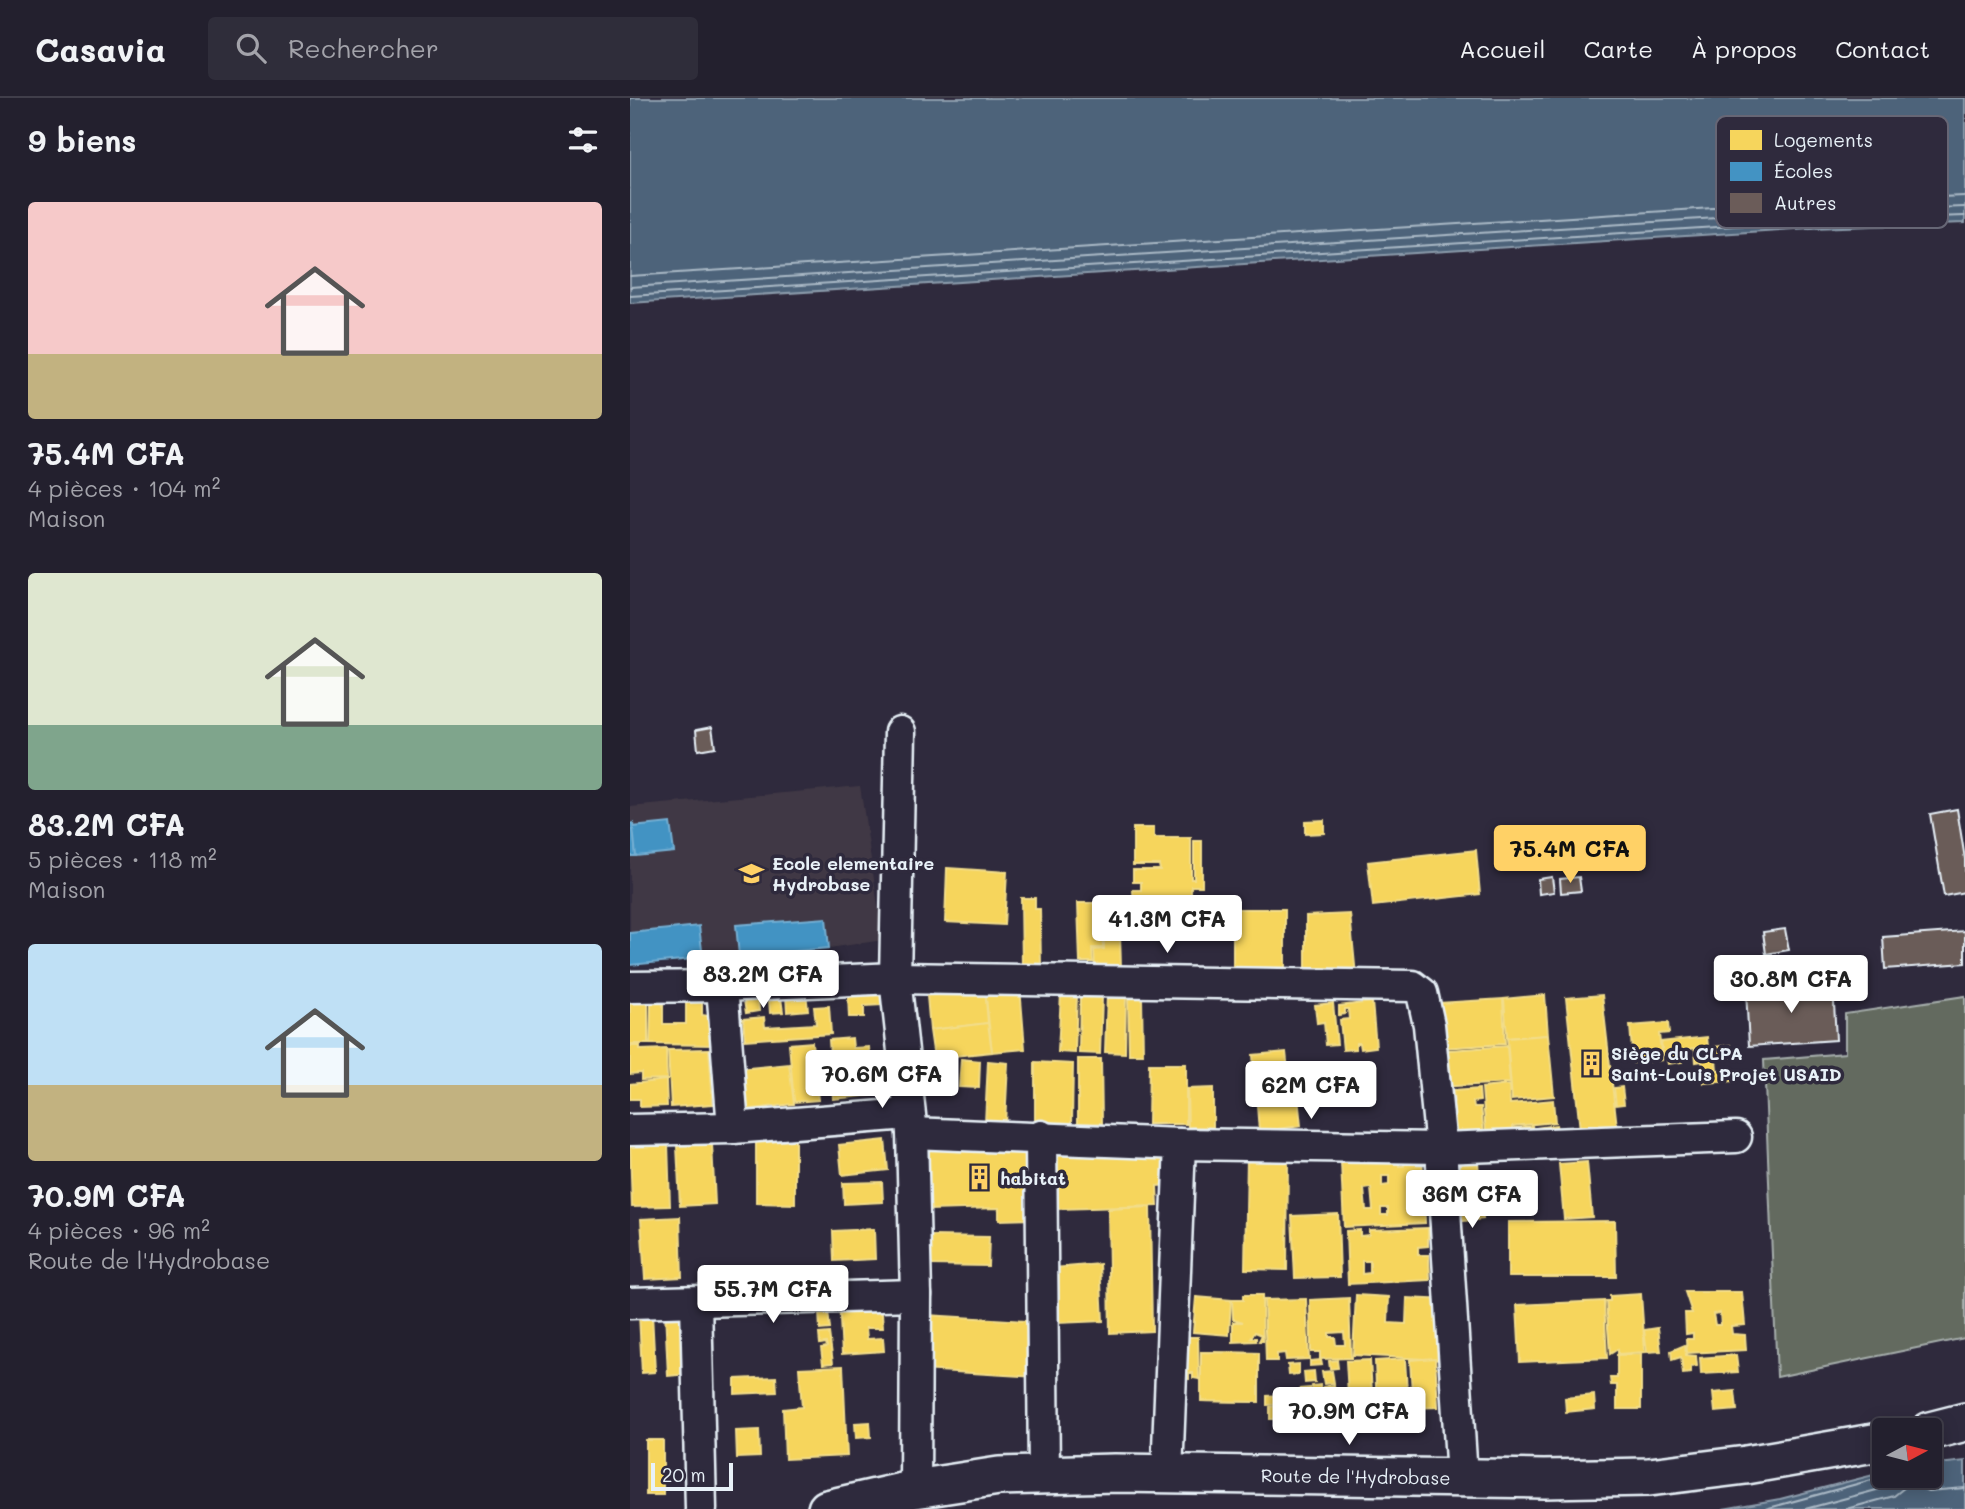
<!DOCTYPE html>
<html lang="fr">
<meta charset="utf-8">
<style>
:root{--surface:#23202e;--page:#2f2d3a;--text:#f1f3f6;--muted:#a3a3aa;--line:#403e4a;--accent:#ffd166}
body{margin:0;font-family:Mali,sans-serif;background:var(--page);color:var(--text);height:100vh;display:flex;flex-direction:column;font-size:26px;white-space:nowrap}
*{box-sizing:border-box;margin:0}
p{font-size:23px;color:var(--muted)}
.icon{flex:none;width:38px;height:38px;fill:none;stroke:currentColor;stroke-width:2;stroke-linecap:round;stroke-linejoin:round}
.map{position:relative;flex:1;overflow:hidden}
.details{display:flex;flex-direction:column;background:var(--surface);width:630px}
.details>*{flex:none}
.needle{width:46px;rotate:83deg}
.fabs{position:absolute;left:1242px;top:1320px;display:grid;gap:14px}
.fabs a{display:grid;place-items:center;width:70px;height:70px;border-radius:7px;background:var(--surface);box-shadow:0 4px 18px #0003,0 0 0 2px var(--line);font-size:35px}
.scale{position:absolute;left:21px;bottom:18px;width:82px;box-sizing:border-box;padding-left:7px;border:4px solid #e8f1f8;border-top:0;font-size:19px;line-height:24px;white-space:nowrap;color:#e8f1f8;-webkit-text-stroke:5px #2f2a3d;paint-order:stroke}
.price{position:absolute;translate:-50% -60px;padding:0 16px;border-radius:7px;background:#fff;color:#222;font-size:23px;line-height:46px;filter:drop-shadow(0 2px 4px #0008)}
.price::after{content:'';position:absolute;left:50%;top:42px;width:21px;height:16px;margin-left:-10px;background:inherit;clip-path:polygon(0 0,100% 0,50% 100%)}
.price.on{background:var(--accent);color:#111}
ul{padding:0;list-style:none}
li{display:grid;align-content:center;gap:14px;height:371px;padding:0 28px}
li span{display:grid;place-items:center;height:217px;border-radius:7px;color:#555}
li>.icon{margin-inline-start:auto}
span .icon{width:126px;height:126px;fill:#fffc;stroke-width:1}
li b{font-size:30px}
h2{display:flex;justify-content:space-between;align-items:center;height:84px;padding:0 28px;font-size:30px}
header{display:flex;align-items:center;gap:42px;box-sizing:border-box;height:98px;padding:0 35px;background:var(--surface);border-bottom:2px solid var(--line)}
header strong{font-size:33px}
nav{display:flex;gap:38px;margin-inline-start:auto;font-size:24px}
.search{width:490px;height:63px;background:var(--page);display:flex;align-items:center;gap:18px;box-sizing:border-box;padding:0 24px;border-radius:7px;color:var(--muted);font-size:26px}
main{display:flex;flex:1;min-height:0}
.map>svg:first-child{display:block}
</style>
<header>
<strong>Casavia</strong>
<div class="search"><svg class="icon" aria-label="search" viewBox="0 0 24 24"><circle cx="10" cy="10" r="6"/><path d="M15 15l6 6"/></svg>Rechercher</div>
<nav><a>Accueil</a><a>Carte</a><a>À propos</a><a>Contact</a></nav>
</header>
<main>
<section class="details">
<h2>9 biens<svg class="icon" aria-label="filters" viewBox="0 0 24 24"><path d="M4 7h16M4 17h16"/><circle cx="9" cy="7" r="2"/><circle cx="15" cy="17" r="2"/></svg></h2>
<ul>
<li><span style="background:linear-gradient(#f6c9c9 70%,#c2b280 0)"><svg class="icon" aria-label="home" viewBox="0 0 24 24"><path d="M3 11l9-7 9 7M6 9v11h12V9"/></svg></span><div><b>75.4M CFA</b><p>4 pièces · 104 m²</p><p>Maison</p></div></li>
<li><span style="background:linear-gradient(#dfe7d0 70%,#7fa58c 0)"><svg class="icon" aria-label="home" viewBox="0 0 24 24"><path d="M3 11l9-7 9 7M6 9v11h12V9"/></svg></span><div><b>83.2M CFA</b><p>5 pièces · 118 m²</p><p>Maison</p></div></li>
<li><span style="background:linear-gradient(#bfe0f5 65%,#c2b280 0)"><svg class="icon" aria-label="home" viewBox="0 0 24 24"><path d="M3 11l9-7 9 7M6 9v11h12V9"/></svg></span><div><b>70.9M CFA</b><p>4 pièces · 96 m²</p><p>Route de l'Hydrobase</p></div></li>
</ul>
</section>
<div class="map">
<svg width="1335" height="1411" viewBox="0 0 1335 1411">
<rect width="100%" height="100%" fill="#2f2a3d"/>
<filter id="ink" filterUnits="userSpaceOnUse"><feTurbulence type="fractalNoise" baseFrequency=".0143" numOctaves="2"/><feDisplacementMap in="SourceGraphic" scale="14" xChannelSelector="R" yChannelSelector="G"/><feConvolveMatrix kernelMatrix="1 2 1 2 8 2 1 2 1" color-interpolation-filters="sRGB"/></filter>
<g filter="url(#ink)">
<!-- built -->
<path fill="#413945" d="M230,688L253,842L199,850L0,867V709Z"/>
<!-- green -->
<path fill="#646b5f" stroke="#a6aeac" stroke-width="2" d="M1335,898V1240L1147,1279L1134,962L1215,955V916Z"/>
<!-- water -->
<g fill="#4e647a" stroke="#8c9cac" stroke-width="2">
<path d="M0,0H1335V125L1181,130L0,205Z"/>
<path d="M1335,1363V1411H1093L1150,1401L1255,1374V1377H1300V1367Z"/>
</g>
<!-- homes -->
<g fill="#f6d55c" stroke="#f2dd8b" stroke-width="2" fill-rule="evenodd">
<path d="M694,722V735L675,736V723Z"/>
<path d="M503,730H524V740H561V781H564V743H572V788H561V809H504L503,792H511V784H503V772H530L529,767H503Z"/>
<path d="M846,752L850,796L743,808L738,764Z"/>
<path d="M317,770L377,774L374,827L315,824Z"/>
<path d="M391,800H405V811H410L411,868H392Z"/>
<path d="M473,802H489L491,870L465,871L464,852L474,851V831H484V816H473Z"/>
<path d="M448,805H472V818H483V829L472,830L473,850H462L463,864H450Z"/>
<path d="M603,811H655V874L603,873Z"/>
<path d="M720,816L726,878H676V818Z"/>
<path d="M390,889L395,951L362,954L355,891Z"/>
<path d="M355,891L358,925L300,932L297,898Z"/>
<path d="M176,895L178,912L157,914L156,897Z"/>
<path d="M431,895L447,896L445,955L428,954Z"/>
<path d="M252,896V907L234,908V919H219L218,898Z"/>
<path d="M477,896L496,897L495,955L475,954Z"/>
<path d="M915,897L918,937L877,940L874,901Z"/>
<path d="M972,897L987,1029L950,1032L936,900Z"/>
<path d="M450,898L472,899L470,956L449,955Z"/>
<path d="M498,899H512L513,956H499Z"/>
<path d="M128,900L129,913L116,915L114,902Z"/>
<path d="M151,900L153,914L140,915L139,902Z"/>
<path d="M18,901V946H0V906L2,902Z"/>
<path d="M873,901L875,946L812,950L809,905Z"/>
<path d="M21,902L33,903V926H56V903H72V917L79,918V929H84V947L20,946Z"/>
<path d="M742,904L746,949L731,951L730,945H726V951L713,952L710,922L719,921L718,911H715V916L709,917V908Z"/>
<path d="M703,905L707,946L696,947L694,924L687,925L685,907Z"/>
<path d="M199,908L201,936L115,942L113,921L134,919L135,929L186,926L184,909Z"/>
<path d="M358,925L362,954L304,960L300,932Z"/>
<path d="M1038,925L1039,935L1029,936L1032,962L1003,965L1000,928Z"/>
<path d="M918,937L924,998L882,1002L877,940Z"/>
<path d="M1077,939L1078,949L1059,951V958L1052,959V964L1038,966L1036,957H1033L1031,944Z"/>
<path d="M222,940L223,950L239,949L243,997L203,1001L199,942Z"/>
<path d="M182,944L188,1002L164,1004L159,946Z"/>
<path d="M1101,947L1102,959L1086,961L1087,972L1103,971L1104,983L1074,985L1072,963L1066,964L1065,951Z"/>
<path d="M0,948H10V952L36,951L37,981L11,982V975L0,976Z"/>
<path d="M877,948L880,985L807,989L805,953Z"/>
<path d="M79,951L83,1006L41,1009L38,952Z"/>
<path d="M656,954L661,1000L668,999L671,1028L629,1033L623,957Z"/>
<path d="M331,961L350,963L349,990L329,989Z"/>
<path d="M448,961H471L472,1025H448Z"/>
<path d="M358,963L378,965L375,1026L355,1025Z"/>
<path d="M405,964L443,966L442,1025L405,1024Z"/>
<path d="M159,966L164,1006L114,1012L109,971Z"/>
<path d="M519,966H556V1026H518Z"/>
<path d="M36,982L37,1008L10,1009V1001H0V986Z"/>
<path d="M879,987L880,1006L923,1002L925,1024L883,1028L885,1044L857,1047L852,990Z"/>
<path d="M992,989L994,1006L986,1007L984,990Z"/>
<path d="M583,990V1029H558L557,991Z"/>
<path d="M849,991L850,1003L843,1004L844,1009H851L854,1036L820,1040L817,1005L824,1004L823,993Z"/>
<path d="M926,1027L928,1037L906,1041L905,1030Z"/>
<path d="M902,1028L904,1039L887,1042L885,1030Z"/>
<path d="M126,1042H165V1106L126,1105Z"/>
<path d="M255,1042L258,1072L212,1077L209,1047Z"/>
<path d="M38,1045L40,1108L2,1109L0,1046Z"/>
<path d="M82,1046L85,1106L50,1108L47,1048Z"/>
<path d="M400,1047L403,1121L369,1122V1110L299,1112L297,1050Z"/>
<path d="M427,1054L537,1058V1087L527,1088L528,1108L427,1111Z"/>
<path d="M617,1059H658L657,1172L615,1171Z"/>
<path d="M792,1061L794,1090L779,1091V1097L794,1096L795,1125L714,1129L711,1064L769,1062V1068H774V1062ZM752,1078H759V1087L752,1088ZM741,1090L743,1112H736L734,1091ZM751,1110H758V1117H751Z"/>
<path d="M848,1064L853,1121L823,1124L818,1067Z"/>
<path d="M957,1064L962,1119L934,1121L929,1066Z"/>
<path d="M252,1084L253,1104L214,1106L213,1085Z"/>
<path d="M520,1109L522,1233L480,1235L478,1111Z"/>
<path d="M708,1116L710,1179L665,1180L662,1118Z"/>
<path d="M50,1119L52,1179L15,1181L11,1121Z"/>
<path d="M985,1123L986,1179H878V1124Z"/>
<path d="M798,1130V1148L788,1149V1157H799L800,1182L718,1186L716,1133L730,1132V1138L739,1137V1132ZM732,1163H740V1175L732,1176Z"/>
<path d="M244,1131L245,1161L204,1163L203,1133Z"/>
<path d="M301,1138L359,1139L358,1168L300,1167Z"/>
<path d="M470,1166L473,1223L427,1225L424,1170Z"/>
<path d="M1055,1194H1112L1115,1227L1101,1228L1102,1236L1115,1237L1116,1252L1057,1255L1056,1241H1063V1235L1056,1236L1055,1215H1062ZM1090,1215L1091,1227H1085L1083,1216Z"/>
<path d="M1011,1196L1015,1254L988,1256V1251L980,1256L976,1203H980V1198Z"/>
<path d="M613,1197H632L633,1243H629L632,1237L625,1234L621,1240H626V1243L603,1244V1224H613L603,1221L602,1202H613Z"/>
<path d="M726,1197L759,1199L758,1225L776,1226L777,1200L818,1202L813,1262L723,1257Z"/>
<path d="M566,1199L601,1202L599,1237L563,1234Z"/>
<path d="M719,1200L721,1260L690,1261V1254H681L680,1202ZM714,1234L715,1247H706L705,1239H699V1235Z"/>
<path d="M251,1201L253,1230H236L237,1241L253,1240L254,1253L212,1256L209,1203Z"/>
<path d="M676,1201L679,1261L656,1262L655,1255L647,1256V1263H636L634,1202Z"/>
<path d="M974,1203L977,1260L890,1264L887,1207Z"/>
<path d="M56,1212L59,1276L38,1278L35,1213Z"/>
<path d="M198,1213L200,1231L190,1232L189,1214Z"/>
<path d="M22,1215L25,1274L12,1275L9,1216Z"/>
<path d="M296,1217L411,1224L407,1279L292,1272Z"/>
<path d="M1028,1230L1031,1253L1017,1254L1014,1232Z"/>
<path d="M199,1235L203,1265L193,1266L191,1250L197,1249L196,1245L190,1246L189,1236Z"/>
<path d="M555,1239H568L569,1281L563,1280V1275H559V1281H555Z"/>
<path d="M1055,1247L1056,1257L1066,1258L1067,1268L1061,1269V1275L1053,1276L1051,1259L1042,1262L1041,1253Z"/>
<path d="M571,1254L629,1255V1304L571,1303Z"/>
<path d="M571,1254L629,1255V1304L571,1303Z"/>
<path d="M1011,1256V1311H987V1287H981L980,1280H987V1257Z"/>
<path d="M1106,1257L1108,1274L1071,1276L1070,1260Z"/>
<path d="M805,1260L808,1309L783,1310L780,1262Z"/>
<path d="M775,1261L778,1310L747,1312L745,1263Z"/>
<path d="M691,1262L692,1267L680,1268V1263Z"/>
<path d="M707,1262L708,1270L700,1271L699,1263Z"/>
<path d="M740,1262L743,1312L719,1313L716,1263Z"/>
<path d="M669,1266V1276L659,1277L658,1267Z"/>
<path d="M213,1268L217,1358L155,1361L153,1311L172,1309L169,1270Z"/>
<path d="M684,1273L685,1284L675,1285L674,1274Z"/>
<path d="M702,1273L704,1285L694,1286L692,1274Z"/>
<path d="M146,1279L147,1294L105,1296V1281Z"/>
<path d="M690,1287L692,1310H684L682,1288Z"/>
<path d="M704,1287L705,1294L694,1296L693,1289Z"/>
<path d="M680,1290L682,1310L672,1311L670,1291Z"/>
<path d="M1105,1293L1107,1312L1085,1314L1083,1295Z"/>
<path d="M664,1296V1306L637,1307V1298Z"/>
<path d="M706,1297L708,1310L695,1312L693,1299Z"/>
<path d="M964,1297L965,1311L936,1314L935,1300Z"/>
<path d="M655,1307H662L663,1320H655Z"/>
<path d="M645,1308V1321H640V1309Z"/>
<path d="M240,1324L241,1339L226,1340L225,1325Z"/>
<path d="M129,1332L130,1359L107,1360L106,1333Z"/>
<rect x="16" y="1342" width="17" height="55"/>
</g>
<!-- schools -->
<g fill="#4393c3" stroke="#74afd3" stroke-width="2">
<path d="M3,725L6,758H0V726Z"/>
<path d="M40,725L44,754L6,758L3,729Z"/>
<path d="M196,820L199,850L109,858L106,827Z"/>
<path d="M69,828L73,860L0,867V835Z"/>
</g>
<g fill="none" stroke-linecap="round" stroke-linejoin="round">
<!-- shore -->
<g stroke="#aab9c6" stroke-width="2">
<path d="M0,178L1179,104L1335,98"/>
<path d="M0,189L1180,114L1335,109"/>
<path d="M0,198L1180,123L1335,118"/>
<path d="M1135,1411L1260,1377"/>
<path d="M1175,1411L1258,1389L1270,1377"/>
<path d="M1216,1411L1264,1398L1280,1385L1298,1393L1335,1390"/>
</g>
</g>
<!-- building -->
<g fill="#6b5c59" stroke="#e8f1f8" stroke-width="2">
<path d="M82,629L85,649L68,652L66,632Z"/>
<path d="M1327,711L1335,761V794L1314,798L1300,716Z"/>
<path d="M922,779L924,794L909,796L908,781Z"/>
<path d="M949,779L951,793L931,795L930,781Z"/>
<path d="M1155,831L1159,852L1136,856L1133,834Z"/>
<path d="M1335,833V865L1255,871L1253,839Z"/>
<path d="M1203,886L1206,942L1119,948L1116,892Z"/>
</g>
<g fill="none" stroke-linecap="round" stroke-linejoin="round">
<defs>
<g id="minor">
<path d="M270,634L265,880L282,1035L286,1197L285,1391"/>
<path d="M92,888L103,1030"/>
<path d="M0,889L92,888L265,880L783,888L792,895L799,927L811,1050L832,1379"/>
<path d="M0,1032L103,1030L278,1016"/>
<path d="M282,1035L550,1046L811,1050L1106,1039"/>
<path d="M411,1038L414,1378"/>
<path d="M66,1204L71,1411"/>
<path d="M0,1205L286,1197"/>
<path d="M537,1376L550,1046"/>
</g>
<g id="tertiary">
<path d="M1300,1333L1335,1324"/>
<path id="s1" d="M197,1411L285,1391L369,1378L485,1375L914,1381L1019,1379L1116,1367L1255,1343"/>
</g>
</defs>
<!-- minor casing -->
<use href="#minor" stroke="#e8f1f8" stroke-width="35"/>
<!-- tertiary casing -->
<use href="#tertiary" stroke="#e8f1f8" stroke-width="42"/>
<!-- minor -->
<use href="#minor" stroke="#2f2a3d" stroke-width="30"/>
<!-- tertiary -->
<use href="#tertiary" stroke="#2f2a3d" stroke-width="37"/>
</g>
</g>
<!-- icons -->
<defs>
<symbol id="school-bare" viewBox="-9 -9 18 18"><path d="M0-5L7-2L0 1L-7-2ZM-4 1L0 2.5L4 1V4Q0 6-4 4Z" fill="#ffd166" stroke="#2f2a3d" stroke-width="2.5" paint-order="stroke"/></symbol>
<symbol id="building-bare" viewBox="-9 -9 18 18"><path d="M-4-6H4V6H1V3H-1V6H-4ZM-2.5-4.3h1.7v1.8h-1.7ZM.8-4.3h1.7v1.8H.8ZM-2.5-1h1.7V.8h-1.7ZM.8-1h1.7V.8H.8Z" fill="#ffd166" stroke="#2f2a3d" stroke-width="2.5" paint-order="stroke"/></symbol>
</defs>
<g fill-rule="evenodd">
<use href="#school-bare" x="104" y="758" width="35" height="35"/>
<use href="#building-bare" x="944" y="948" width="35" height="35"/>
<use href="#building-bare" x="332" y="1062" width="35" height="35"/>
</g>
<g text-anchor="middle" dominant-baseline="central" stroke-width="7" stroke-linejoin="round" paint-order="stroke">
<!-- poi labels -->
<g font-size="18" font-weight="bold" fill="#e8f1f8" stroke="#2f2a3d" text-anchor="start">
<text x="142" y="765">Ecole elementaire<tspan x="142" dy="21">Hydrobase</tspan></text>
<text x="981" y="955">Siège du CLPA<tspan x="981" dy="21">Saint-Louis Projet USAID</tspan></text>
<text x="370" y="1080">habitat</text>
</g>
<!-- street labels -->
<g font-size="18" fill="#e8f1f8" stroke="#2f2a3d">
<text stroke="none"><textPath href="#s1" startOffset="532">Route de l'Hydrobase</textPath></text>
</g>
</g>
<!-- legend -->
<rect x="1086" y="18" width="232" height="112" rx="10" fill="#2f2a3d" stroke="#666675" stroke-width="2"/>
<rect x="1100" y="32" width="32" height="20" fill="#f6d55c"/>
<rect x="1100" y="64" width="32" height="19" fill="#4393c3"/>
<rect x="1100" y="95" width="32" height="20" fill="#6b5c59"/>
<g font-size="19" fill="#e8f1f8">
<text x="1144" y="49">Logements</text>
<text x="1144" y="80">Écoles</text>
<text x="1144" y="112">Autres</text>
</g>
</svg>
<div class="fabs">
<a><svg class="needle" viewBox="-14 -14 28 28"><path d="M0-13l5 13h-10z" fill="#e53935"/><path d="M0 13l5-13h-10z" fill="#a3a3aa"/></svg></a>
</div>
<div class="scale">20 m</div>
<b class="price on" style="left:940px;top:787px">75.4M CFA</b>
<b class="price" style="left:537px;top:857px">41.3M CFA</b>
<b class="price" style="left:133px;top:912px">83.2M CFA</b>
<b class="price" style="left:1161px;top:917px">30.8M CFA</b>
<b class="price" style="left:252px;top:1012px">70.6M CFA</b>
<b class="price" style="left:681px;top:1023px">62M CFA</b>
<b class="price" style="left:842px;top:1132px">36M CFA</b>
<b class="price" style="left:143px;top:1227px">55.7M CFA</b>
<b class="price" style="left:719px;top:1349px">70.9M CFA</b>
</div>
</main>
